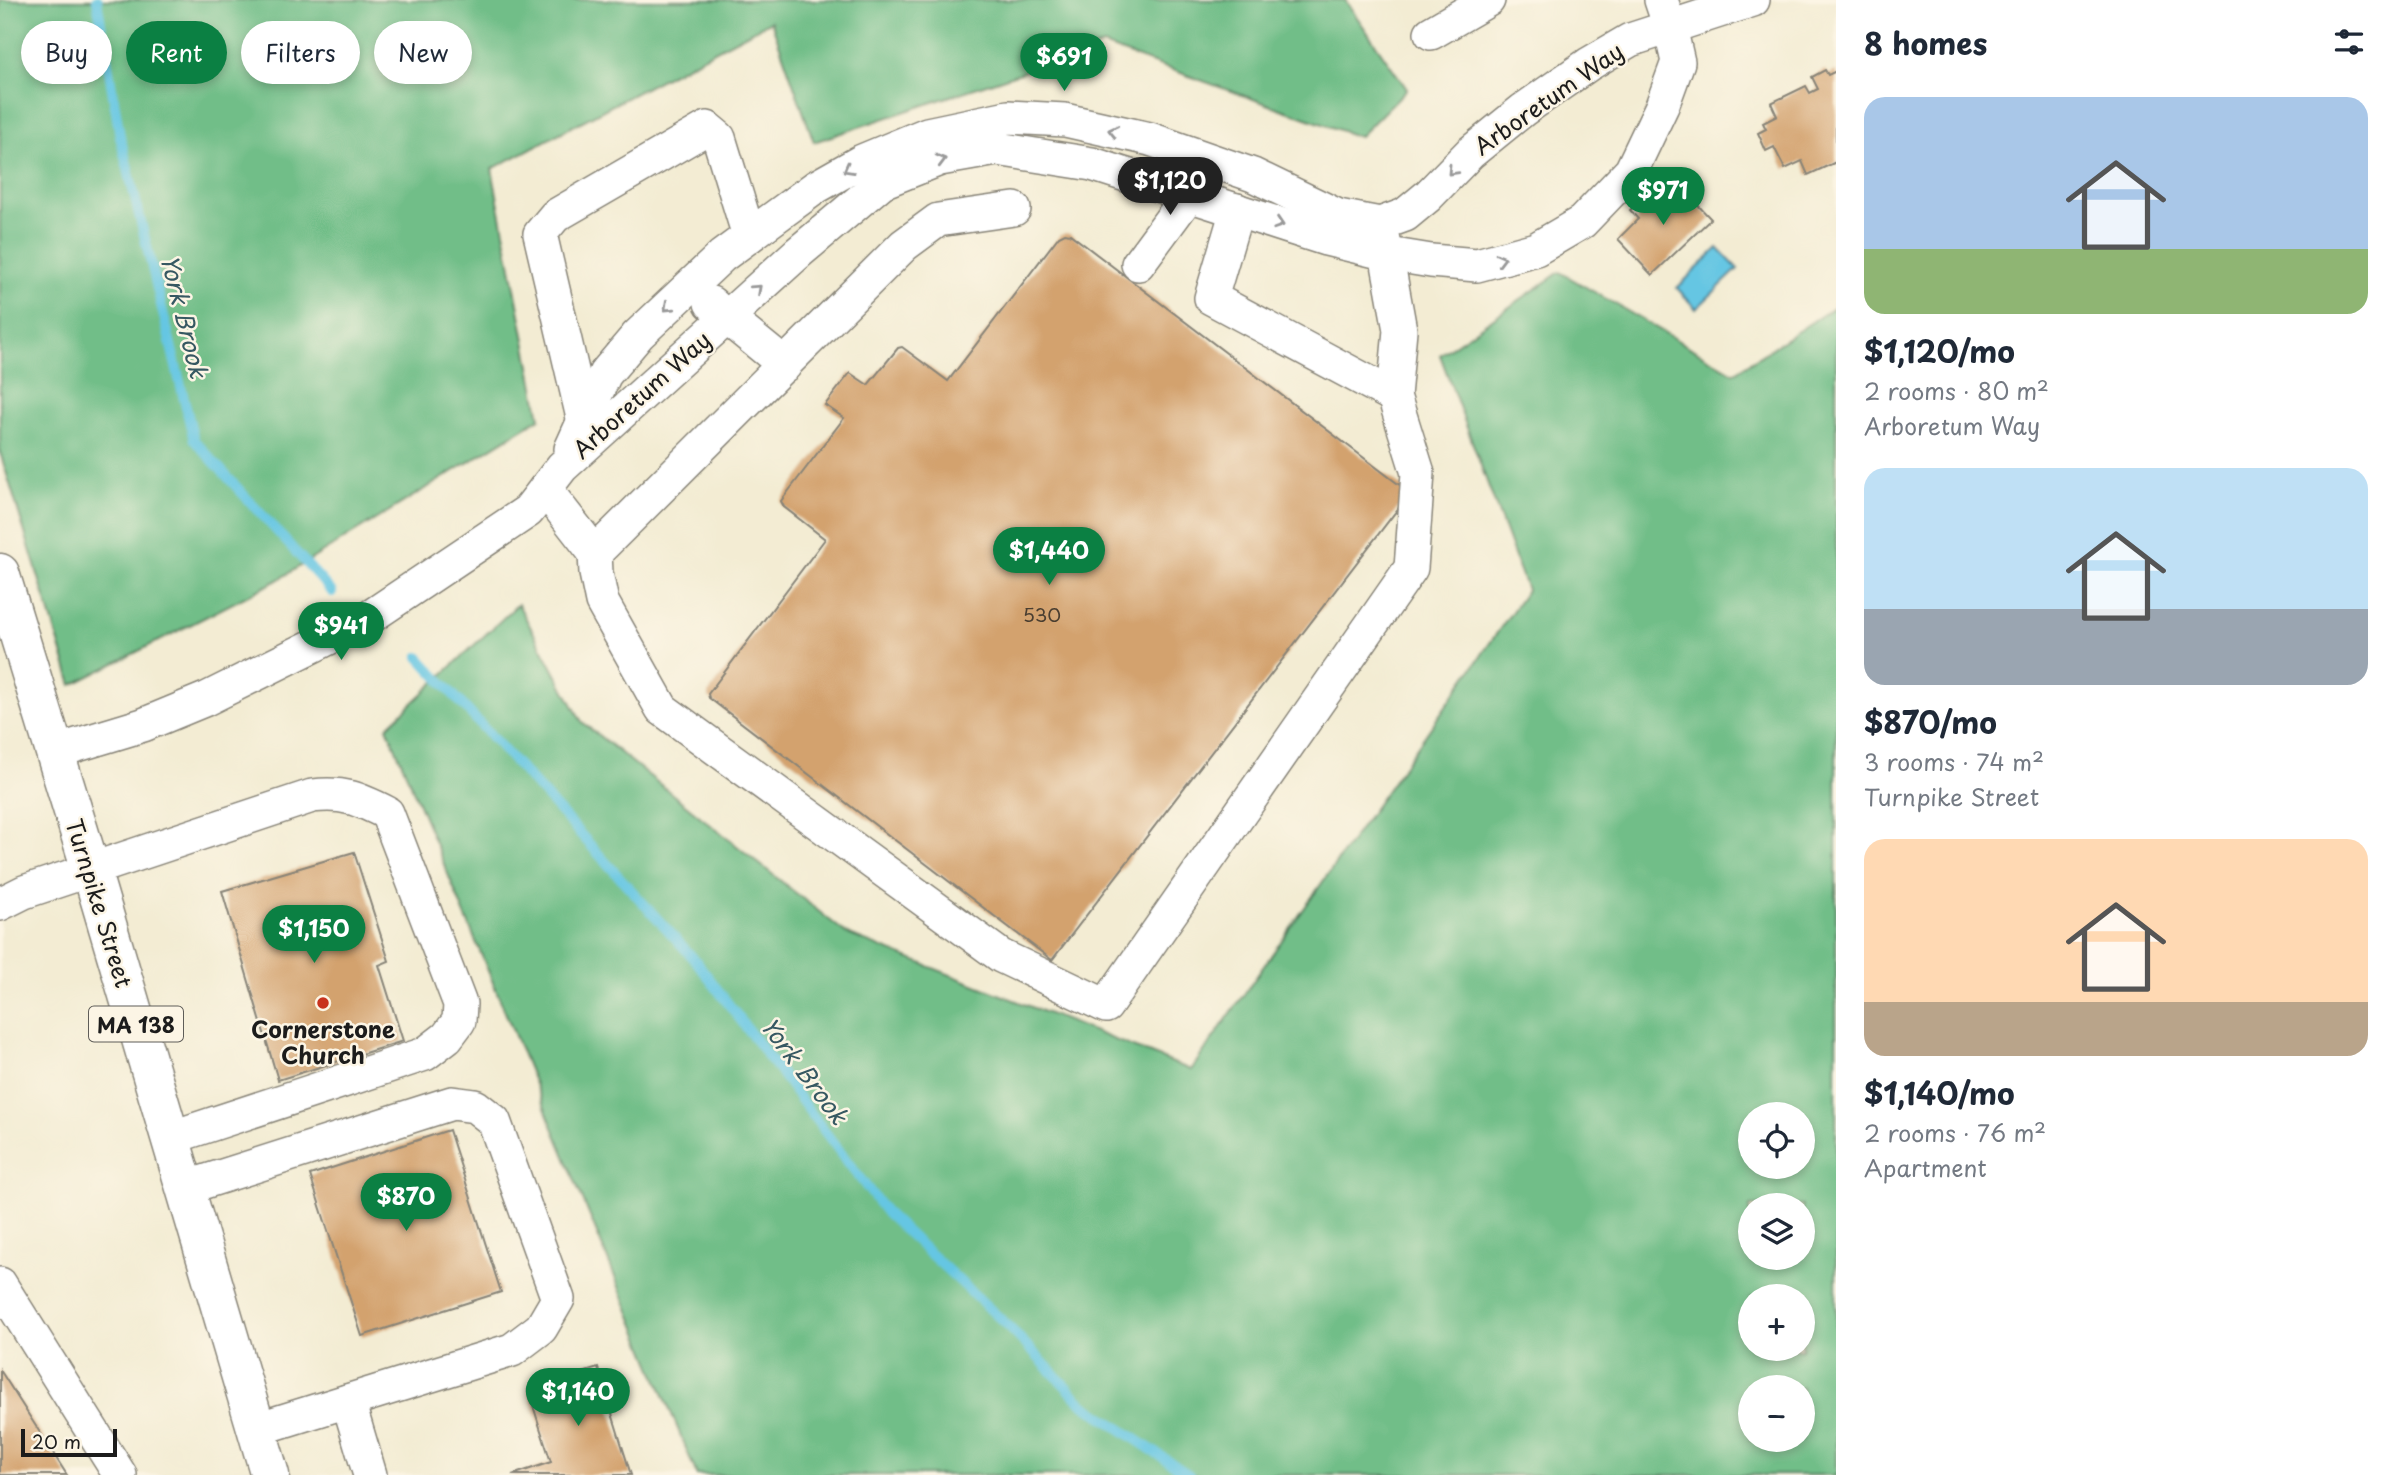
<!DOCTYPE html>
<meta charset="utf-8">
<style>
:root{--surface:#fff;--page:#f2f2f3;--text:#1f2937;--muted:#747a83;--accent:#0b8043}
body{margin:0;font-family:"Playpen Sans",sans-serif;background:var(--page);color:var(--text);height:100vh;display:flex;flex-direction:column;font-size:26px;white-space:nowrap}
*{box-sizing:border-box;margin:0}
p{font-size:23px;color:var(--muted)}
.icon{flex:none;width:38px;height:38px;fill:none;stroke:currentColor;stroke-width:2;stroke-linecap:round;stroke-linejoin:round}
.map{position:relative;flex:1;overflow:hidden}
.drawer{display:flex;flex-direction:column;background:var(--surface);width:560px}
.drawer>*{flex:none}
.banner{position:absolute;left:21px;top:21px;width:665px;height:63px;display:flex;gap:14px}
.buttons{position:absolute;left:1738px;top:1102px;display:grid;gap:14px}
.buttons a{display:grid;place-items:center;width:77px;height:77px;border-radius:50%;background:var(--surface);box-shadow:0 4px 10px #0003;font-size:35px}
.scale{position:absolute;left:21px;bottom:18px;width:96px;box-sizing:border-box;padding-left:7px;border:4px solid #1c1c1c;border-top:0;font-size:19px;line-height:24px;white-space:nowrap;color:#1c1c1c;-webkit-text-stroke:5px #fcf5e5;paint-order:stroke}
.price{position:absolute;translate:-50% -60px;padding:0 16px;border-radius:24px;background:var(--accent);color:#fff;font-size:23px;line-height:46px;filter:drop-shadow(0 2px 4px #0008)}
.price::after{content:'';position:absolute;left:50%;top:42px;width:21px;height:16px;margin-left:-10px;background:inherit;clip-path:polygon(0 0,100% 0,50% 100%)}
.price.active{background:#222;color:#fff}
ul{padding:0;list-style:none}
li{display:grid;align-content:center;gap:14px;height:371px;padding:0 28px}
li span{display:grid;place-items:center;height:217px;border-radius:21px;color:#555}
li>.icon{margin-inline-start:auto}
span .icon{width:126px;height:126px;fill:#fffc;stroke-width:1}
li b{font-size:30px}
h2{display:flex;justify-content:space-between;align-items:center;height:84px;padding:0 28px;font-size:30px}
.tag{padding:0 24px;border-radius:32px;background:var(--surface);box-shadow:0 4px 10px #0003;font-size:24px;line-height:63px}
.tag.active{background:var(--accent);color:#fff}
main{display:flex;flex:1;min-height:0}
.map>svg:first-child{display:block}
</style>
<main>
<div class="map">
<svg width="1836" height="1475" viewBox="0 0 1836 1475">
<rect width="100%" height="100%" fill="#fcf5e5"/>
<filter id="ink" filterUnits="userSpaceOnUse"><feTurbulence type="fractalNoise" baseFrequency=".0143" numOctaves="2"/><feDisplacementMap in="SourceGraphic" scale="14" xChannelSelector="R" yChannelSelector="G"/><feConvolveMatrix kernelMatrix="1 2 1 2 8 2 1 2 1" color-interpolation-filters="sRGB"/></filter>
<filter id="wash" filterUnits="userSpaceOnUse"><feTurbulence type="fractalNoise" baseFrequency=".00686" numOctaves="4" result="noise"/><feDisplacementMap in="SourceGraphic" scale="28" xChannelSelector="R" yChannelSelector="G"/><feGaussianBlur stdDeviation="1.57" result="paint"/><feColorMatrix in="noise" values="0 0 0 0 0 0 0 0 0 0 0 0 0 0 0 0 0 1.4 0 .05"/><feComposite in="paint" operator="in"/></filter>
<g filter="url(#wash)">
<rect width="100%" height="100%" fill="#f3ecd3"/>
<!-- forest -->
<g fill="#71be88" stroke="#466d52" stroke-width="2" fill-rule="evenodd">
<path d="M0,0H1345L1407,89L1359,137L1103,45L814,142L771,21L492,169L540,418L276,581L72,685L0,452Z"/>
<path d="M1560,272L1734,373L1836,306V1475H697L387,727L518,604L582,722L847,934L1191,1070L1527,590L1440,355ZM1750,1115H1802V1167H1750ZM1750,1206H1802V1258H1750ZM1750,1297H1802V1349H1750ZM1750,1388H1802V1440H1750Z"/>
</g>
<!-- water -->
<path fill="#65c6e3" stroke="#407180" stroke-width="2" d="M1718,248L1738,269L1696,309L1677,288Z"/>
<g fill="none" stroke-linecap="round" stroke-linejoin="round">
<!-- stream -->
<g stroke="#65c6e3" stroke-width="10">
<path d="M97,0L120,136L194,440L332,592"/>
<path d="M419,657L696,961L887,1214L1005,1323L1082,1403L1189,1475"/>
</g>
</g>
<g id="blocks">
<!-- building -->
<g fill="#d3a26e">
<path d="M1825,70L1828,75L1836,71V162L1808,175L1802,161L1785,169L1774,147L1766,151L1758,133L1766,129L1763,123L1777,116L1771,103L1806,86L1810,93L1818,89L1812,77Z"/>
<path d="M1676,182L1711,219L1652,275L1618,239L1638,219L1630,210L1647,194L1655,203Z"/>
<path d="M1065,233L1070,234L1410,493L1052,960L709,698L708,694L825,539L784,507L781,501L844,418L825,405L850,373L868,385L898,348L902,347L948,381L1059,236Z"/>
<path d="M354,852L389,961L379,965L403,1041L278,1080L222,891Z"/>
<path d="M449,1130L501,1292L362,1336L310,1175Z"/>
<path d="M598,1368L631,1475H512L551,1462L528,1390Z"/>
<path d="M0,1370L67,1475H0Z"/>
</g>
</g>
</g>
<g filter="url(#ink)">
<use href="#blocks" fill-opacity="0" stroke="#888478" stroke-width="2"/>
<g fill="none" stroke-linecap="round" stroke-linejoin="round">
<defs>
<g id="minor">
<path d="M1431,33L1488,0"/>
<path d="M1237,210L1211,298L1394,396L1400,330L1383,236"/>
<path d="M1138,264L1189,195L1195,176"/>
<path d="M711,303L726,317L785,365"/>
<path d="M584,422L540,234L555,216L707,128L719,138L749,236"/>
<path d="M571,449L605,374L638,335L722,256L816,187L862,161L927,134L1008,117L1065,120L1150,139L1253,175L1338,216L1380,224L1405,215L1428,196L1470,153L1523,110L1589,64L1630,40L1753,0"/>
<path d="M545,489L595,553L904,245L938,220L1014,209"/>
<path d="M595,553L596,573L602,602L662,709L1001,956L1106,1006L1411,568L1418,473L1394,396"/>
<path d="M54,752L143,725L206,699L367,619L528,511L562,467L799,252L882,182L940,159L997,149L1092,164L1326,239L1388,254L1431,261L1477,265L1536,249L1582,222L1631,171L1662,106L1678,62L1670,27L1661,0"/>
<path d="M0,904L24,892L312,796C344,792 359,799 387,813L460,1004L459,1021L447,1037L425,1054L170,1138"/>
<path d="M185,1188L452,1103L475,1106L494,1121L558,1299L541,1328L512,1350L257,1429"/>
<path d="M0,1284L120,1475"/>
<path d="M348,1401L370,1475"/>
</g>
<path id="major" d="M0,573L91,870L270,1475"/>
</defs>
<!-- minor casing -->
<use href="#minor" stroke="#888478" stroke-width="36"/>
<!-- major casing -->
<use href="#major" stroke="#888478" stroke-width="41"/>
<!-- minor -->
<use href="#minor" stroke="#fff" stroke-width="33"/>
<!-- major -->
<use href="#major" stroke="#fff" stroke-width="38"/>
</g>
<!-- one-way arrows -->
<defs><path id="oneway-chevron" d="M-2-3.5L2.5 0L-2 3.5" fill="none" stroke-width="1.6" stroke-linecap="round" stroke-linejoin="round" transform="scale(1.75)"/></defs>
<g stroke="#999">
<use href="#oneway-chevron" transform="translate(1113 131) rotate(-167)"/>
<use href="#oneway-chevron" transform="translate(941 160) rotate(-15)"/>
<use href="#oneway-chevron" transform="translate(848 169) rotate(151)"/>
<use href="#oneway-chevron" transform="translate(1452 171) rotate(134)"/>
<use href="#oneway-chevron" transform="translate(1279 224) rotate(18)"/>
<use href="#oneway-chevron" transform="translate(1501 259) rotate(-15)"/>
<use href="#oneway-chevron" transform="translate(757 289) rotate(-42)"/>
<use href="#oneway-chevron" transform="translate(668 307) rotate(137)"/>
</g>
</g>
<!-- markers -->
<circle fill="#c8321e" stroke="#fcf5e5" stroke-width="2.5" cx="323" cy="1003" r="7"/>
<g text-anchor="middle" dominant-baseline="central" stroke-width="5" stroke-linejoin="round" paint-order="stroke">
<!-- number labels -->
<g font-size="19" fill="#4a3e30">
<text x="1042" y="614">530</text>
</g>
<!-- shield labels -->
<rect fill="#fcf5e5" stroke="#5f5d58" stroke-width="2" x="89" y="1006.5" width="94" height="35" rx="5"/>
<g font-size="21" font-weight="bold" fill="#1c1c1c">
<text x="136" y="1024">MA 138</text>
</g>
<!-- street labels -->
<g font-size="23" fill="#1c1c1c" stroke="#fcf5e5">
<text transform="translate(1548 98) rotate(-35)">Arboretum Way</text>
<text transform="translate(641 394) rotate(-42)">Arboretum Way</text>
<text transform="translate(100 903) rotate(73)">Turnpike Street</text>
</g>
<!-- poi labels -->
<g font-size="23" font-weight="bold" fill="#1c1c1c" stroke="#fcf5e5">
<text x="323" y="1028">Cornerstone<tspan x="323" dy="26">Church</tspan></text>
</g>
<!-- water labels -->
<g font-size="24" font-style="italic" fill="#365862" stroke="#fcf5e5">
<text transform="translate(185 316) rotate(76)">York Brook</text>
<text transform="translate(805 1070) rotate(53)">York Brook</text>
</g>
</g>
</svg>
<div class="buttons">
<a><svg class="icon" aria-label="locate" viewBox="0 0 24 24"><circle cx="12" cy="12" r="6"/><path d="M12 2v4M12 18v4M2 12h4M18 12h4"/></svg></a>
<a><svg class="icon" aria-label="layers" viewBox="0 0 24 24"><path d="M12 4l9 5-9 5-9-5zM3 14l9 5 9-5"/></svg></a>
<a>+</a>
<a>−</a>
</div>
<div class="scale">20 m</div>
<b class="price" style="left:1064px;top:93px">$691</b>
<b class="price active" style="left:1170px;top:217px">$1,120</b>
<b class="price" style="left:1663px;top:227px">$971</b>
<b class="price" style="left:1049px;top:587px">$1,440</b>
<b class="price" style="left:341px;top:662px">$941</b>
<b class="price" style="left:314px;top:965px">$1,150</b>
<b class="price" style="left:406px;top:1233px">$870</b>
<b class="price" style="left:578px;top:1428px">$1,140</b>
<div class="banner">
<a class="tag">Buy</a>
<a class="tag active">Rent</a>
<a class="tag">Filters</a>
<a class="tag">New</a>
</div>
</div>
<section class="drawer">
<h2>8 homes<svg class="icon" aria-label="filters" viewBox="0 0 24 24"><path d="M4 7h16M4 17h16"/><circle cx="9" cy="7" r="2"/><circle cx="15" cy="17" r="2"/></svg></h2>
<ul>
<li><span style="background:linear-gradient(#a9c7e8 70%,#8fb573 0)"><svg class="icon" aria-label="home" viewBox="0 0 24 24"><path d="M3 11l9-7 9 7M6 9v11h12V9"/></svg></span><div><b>$1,120/mo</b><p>2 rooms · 80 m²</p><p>Arboretum Way</p></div></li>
<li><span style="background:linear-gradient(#bfe0f5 65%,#9aa5b1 0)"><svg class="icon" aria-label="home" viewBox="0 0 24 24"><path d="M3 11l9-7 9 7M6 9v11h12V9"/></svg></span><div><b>$870/mo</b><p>3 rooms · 74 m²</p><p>Turnpike Street</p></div></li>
<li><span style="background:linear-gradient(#ffd9b3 75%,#b9a48a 0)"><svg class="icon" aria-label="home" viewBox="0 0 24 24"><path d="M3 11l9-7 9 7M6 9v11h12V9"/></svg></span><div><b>$1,140/mo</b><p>2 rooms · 76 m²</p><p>Apartment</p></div></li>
</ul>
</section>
</main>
